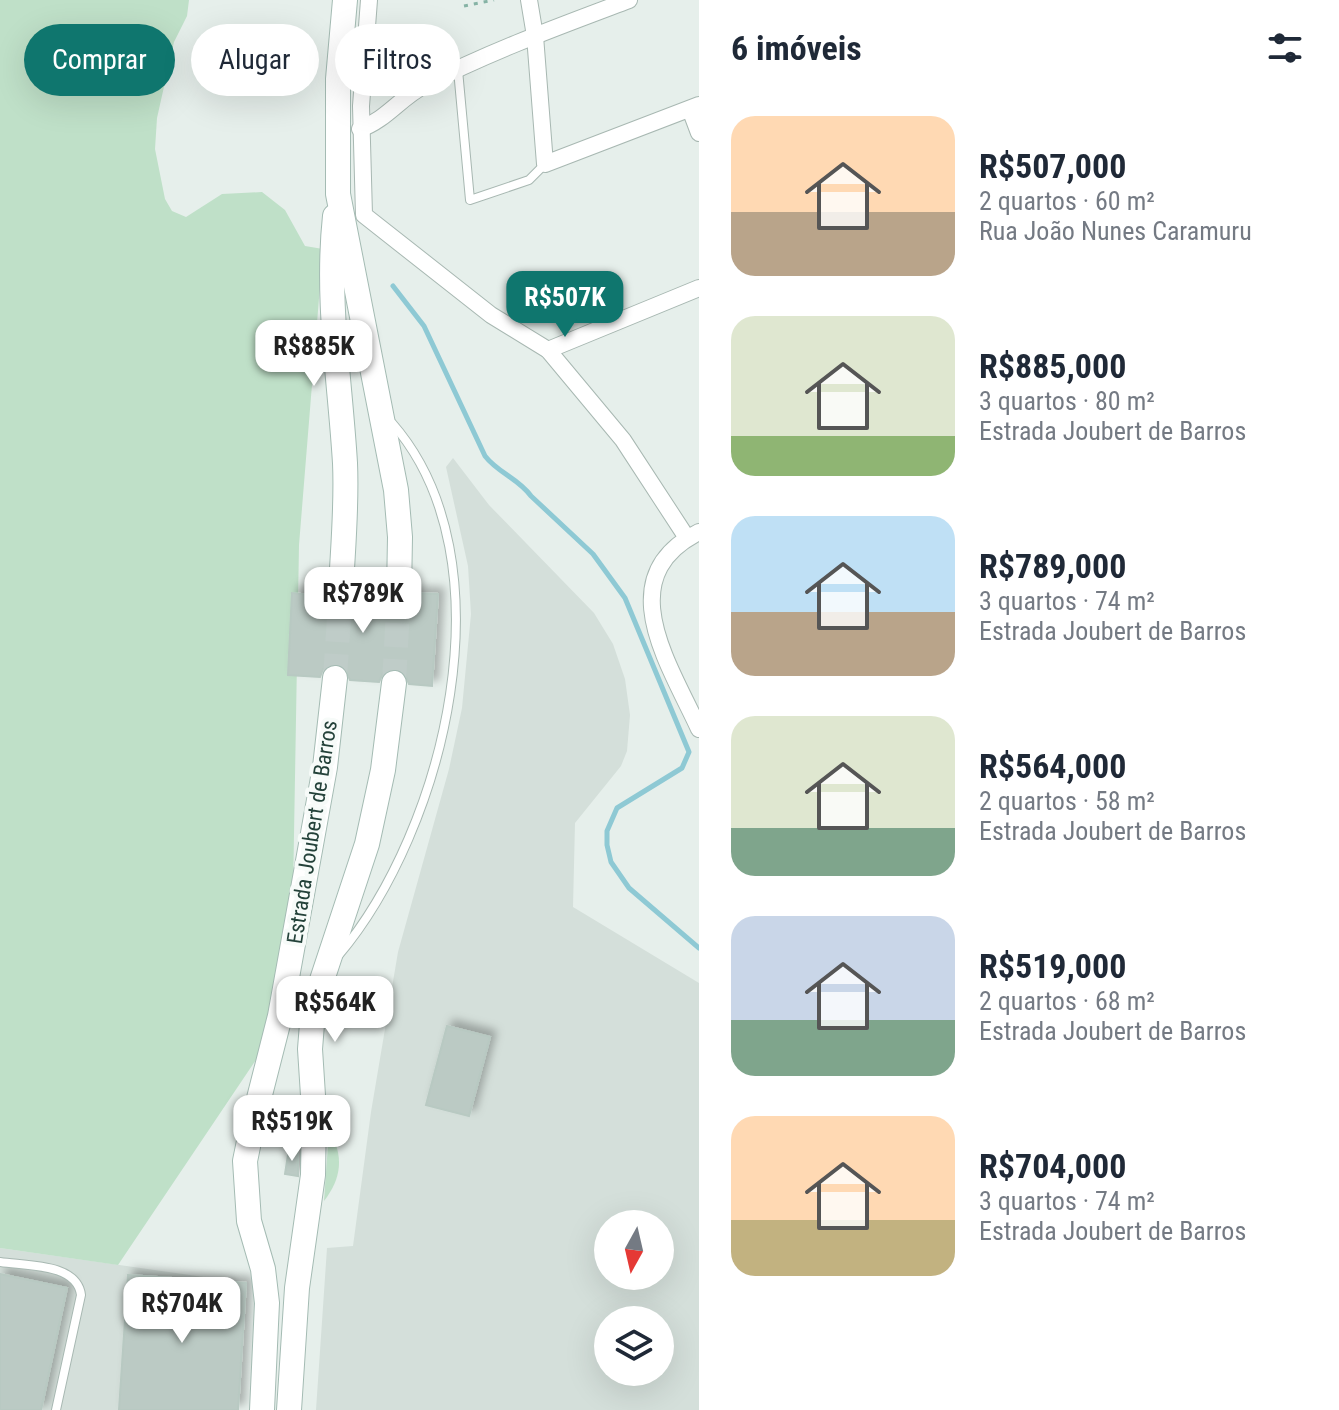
<!DOCTYPE html>
<html lang="pt">
<meta charset="utf-8">
<style>
:root{--surface:#fff;--page:#f6f6f7;--text:#1f2937;--muted:#747a83;--accent:#0f766e}
body{margin:0;font-family:"Roboto Condensed",sans-serif;background:var(--page);color:var(--text);height:100vh;display:flex;flex-direction:column;font-size:30px;white-space:nowrap}
*{box-sizing:border-box;margin:0}
p{font-size:26px;color:var(--muted)}
.icon{flex:none;width:44px;height:44px;fill:none;stroke:currentColor;stroke-width:2;stroke-linecap:round;stroke-linejoin:round}
.map{position:relative;flex:1;overflow:hidden}
.sheet{display:flex;flex-direction:column;background:var(--surface);width:640px}
.sheet>*{flex:none}
.guide{position:absolute;left:24px;top:24px;width:554px;height:72px;display:flex;gap:16px}
.needle{width:52px;rotate:188deg}
.tools{position:absolute;left:594px;top:1210px;display:grid;gap:16px}
.tools a{display:grid;place-items:center;width:80px;height:80px;border-radius:50%;background:var(--surface);box-shadow:0 8px 32px #0002;font-size:40px}
.price{position:absolute;translate:-50% -68px;padding:0 18px;border-radius:16px;background:#fff;color:#222;font-size:26px;line-height:52px;filter:drop-shadow(0 2px 4px #0008)}
.price::after{content:'';position:absolute;left:50%;top:48px;width:24px;height:18px;margin-left:-12px;background:inherit;clip-path:polygon(0 0,100% 0,50% 100%)}
.price.selected{background:var(--accent);color:#fff}
ul{padding:0;list-style:none}
li{display:flex;align-items:center;gap:24px;height:200px;padding:0 32px}
li span{display:grid;place-items:center;flex:none;width:224px;height:160px;border-radius:24px;color:#555}
li>.icon{margin-inline-start:auto}
span .icon{width:96px;height:96px;fill:#fffc;stroke-width:1}
li b{font-size:34px}
h2{display:flex;justify-content:space-between;align-items:center;height:96px;padding:0 32px;font-size:34px}
.chip{padding:0 28px;border-radius:36px;background:var(--surface);box-shadow:0 8px 32px #0002;font-size:28px;line-height:72px}
.chip.selected{background:var(--accent);color:#fff}
main{display:flex;flex:1;min-height:0}
.map>svg:first-child{display:block}
</style>
<main>
<div class="map">
<svg width="699" height="1410" viewBox="0 0 699 1410">
<defs>
<filter id="shadow"><feDropShadow dx="6" dy="-6" stdDeviation="4" flood-color="#0004"/></filter>
</defs>
<rect width="100%" height="100%" fill="#e6efeb"/>
<!-- built -->
<g fill="#d4dfda" fill-rule="evenodd">
<path d="M453,458L489,505L594,613L613,644L625,679L630,715L627,751L621,766L575,823L573,907L699,983V1410H316L327,1248L353,1246L371,1112L398,952L449,769L462,708L471,614L468,566L446,467ZM608,1224H660V1276H608ZM608,1320H660V1372H608Z"/>
<path d="M0,1248L246,1283L238,1410H0Z"/>
</g>
<!-- green -->
<g fill="#bfe0c8">
<path d="M0,0H189L187,16L174,42L157,118L155,149L165,199L172,211L186,217L222,194L262,192L285,210L305,246L323,249L299,545L293,893L276,1030L118,1265L0,1248Z"/>
<path d="M329,1130C344,1155 342,1178 324,1201Z"/>
</g>
<g fill="none" stroke-linecap="round" stroke-linejoin="round">
<!-- stream -->
<path stroke="#8ec9d4" stroke-width="5" d="M393,286L424,326L485,456C498,473 518,478 531,496L593,554L625,598L689,752L682,768L617,808L607,831V845L611,862L629,888L699,948"/>
</g>
<!-- building -->
<g fill="#bbcac4" stroke="#b8c9c2" stroke-width="2" filter="url(#shadow)">
<path d="M311,585L326,586L328,594L339,602L348,600L356,588L384,591L386,600L398,607L407,605L414,593L438,594L432,686L409,684L404,672L395,668L383,673L379,682L350,680L344,666L336,663L323,669L320,677L288,675L292,593L311,595Z"/>
<path d="M447,1026L490,1037L469,1116L426,1105Z"/>
<path d="M289,1148L298,1149V1176L285,1174Z"/>
<path d="M0,1274L67,1288L41,1410H0Z"/>
<path d="M128,1275L246,1283L238,1410H119Z"/>
</g>
<g fill="none" stroke-linecap="round" stroke-linejoin="round">
<!-- secondary-tunnel -->
<g stroke="#bfccc8" stroke-width="24" stroke-dasharray="24 12" stroke-linecap="butt">
<path d="M335,678L341,587"/>
<path d="M394,683L399,592"/>
</g>
<defs>
<g id="lane">
<path d="M458,70L470,200L529,180L545,164"/>
<path d="M338,956C445,830 512,560 392,423"/>
<path d="M0,1262C26,1266 77,1263 81,1295L56,1410"/>
</g>
<g id="street">
<path d="M369,0L361,106L364,215L491,315L548,350L623,440L687,538"/>
<path d="M529,0L535,36L545,164L699,105"/>
<path d="M690,109L699,133"/>
<path d="M360,129C386,120 401,97 425,85C491,51 560,26 629,0"/>
<path d="M548,350L699,288"/>
<path d="M699,532C609,577 670,665 699,729"/>
</g>
<g id="secondary">
<path d="M345,0L338,79V194L396,490L400,537L399,592"/>
<path d="M335,216C326,300 340,380 345,463C347,505 343,546 341,587"/>
<path d="M262,1410L267,1303L263,1269L249,1221L245,1161L253,1122L280,1016L325,767L335,678"/>
<path d="M289,1410L297,1288L313,1175L314,1111L310,1049L312,1024L319,989L367,844L383,770L394,683"/>
</g>
</defs>
<!-- lane casing -->
<use href="#lane" stroke="#a8b8b2" stroke-width="10"/>
<!-- street casing -->
<use href="#street" stroke="#a8b8b2" stroke-width="18"/>
<!-- secondary casing -->
<use href="#secondary" stroke="#a4bbb3" stroke-width="26"/>
<!-- path -->
<path stroke="#86b3a5" stroke-width="3" stroke-dasharray="4 6" stroke-linecap="butt" d="M464,6L494,0"/>
<!-- lane -->
<use href="#lane" stroke="#fff" stroke-width="8"/>
<!-- street -->
<use href="#street" stroke="#fff" stroke-width="16"/>
<!-- secondary -->
<use href="#secondary" stroke="#fff" stroke-width="24"/>
</g>
<g text-anchor="middle" dominant-baseline="central" stroke-width="8" stroke-linejoin="round" paint-order="stroke">
<!-- street labels -->
<g font-size="22" fill="#24423a" stroke="#f7fbf9">
<text transform="translate(312 832) rotate(-81)">Estrada Joubert de Barros</text>
</g>
</g>
</svg>
<div class="tools">
<a><svg class="needle" viewBox="-14 -14 28 28"><path d="M0-13l5 13h-10z" fill="#e53935"/><path d="M0 13l5-13h-10z" fill="#747a83"/></svg></a>
<a><svg class="icon" aria-label="layers" viewBox="0 0 24 24"><path d="M12 4l9 5-9 5-9-5zM3 14l9 5 9-5"/></svg></a>
</div>
<b class="price selected" style="left:565px;top:339px">R$507K</b>
<b class="price" style="left:314px;top:388px">R$885K</b>
<b class="price" style="left:363px;top:635px">R$789K</b>
<b class="price" style="left:335px;top:1044px">R$564K</b>
<b class="price" style="left:292px;top:1163px">R$519K</b>
<b class="price" style="left:182px;top:1345px">R$704K</b>
<div class="guide">
<a class="chip selected">Comprar</a>
<a class="chip">Alugar</a>
<a class="chip">Filtros</a>
</div>
</div>
<section class="sheet">
<h2>6 imóveis<svg class="icon" aria-label="filters" viewBox="0 0 24 24"><path d="M4 7h16M4 17h16"/><circle cx="9" cy="7" r="2"/><circle cx="15" cy="17" r="2"/></svg></h2>
<ul>
<li><span style="background:linear-gradient(#ffd9b3 60%,#b9a48a 0)"><svg class="icon" aria-label="home" viewBox="0 0 24 24"><path d="M3 11l9-7 9 7M6 9v11h12V9"/></svg></span><div><b>R$507,000</b><p>2 quartos · 60 m²</p><p>Rua João Nunes Caramuru</p></div></li>
<li><span style="background:linear-gradient(#dfe7d0 75%,#8fb573 0)"><svg class="icon" aria-label="home" viewBox="0 0 24 24"><path d="M3 11l9-7 9 7M6 9v11h12V9"/></svg></span><div><b>R$885,000</b><p>3 quartos · 80 m²</p><p>Estrada Joubert de Barros</p></div></li>
<li><span style="background:linear-gradient(#bfe0f5 60%,#b9a48a 0)"><svg class="icon" aria-label="home" viewBox="0 0 24 24"><path d="M3 11l9-7 9 7M6 9v11h12V9"/></svg></span><div><b>R$789,000</b><p>3 quartos · 74 m²</p><p>Estrada Joubert de Barros</p></div></li>
<li><span style="background:linear-gradient(#dfe7d0 70%,#7fa58c 0)"><svg class="icon" aria-label="home" viewBox="0 0 24 24"><path d="M3 11l9-7 9 7M6 9v11h12V9"/></svg></span><div><b>R$564,000</b><p>2 quartos · 58 m²</p><p>Estrada Joubert de Barros</p></div></li>
<li><span style="background:linear-gradient(#c9d6e8 65%,#7fa58c 0)"><svg class="icon" aria-label="home" viewBox="0 0 24 24"><path d="M3 11l9-7 9 7M6 9v11h12V9"/></svg></span><div><b>R$519,000</b><p>2 quartos · 68 m²</p><p>Estrada Joubert de Barros</p></div></li>
<li><span style="background:linear-gradient(#ffd9b3 65%,#c2b280 0)"><svg class="icon" aria-label="home" viewBox="0 0 24 24"><path d="M3 11l9-7 9 7M6 9v11h12V9"/></svg></span><div><b>R$704,000</b><p>3 quartos · 74 m²</p><p>Estrada Joubert de Barros</p></div></li>
</ul>
</section>
</main>
